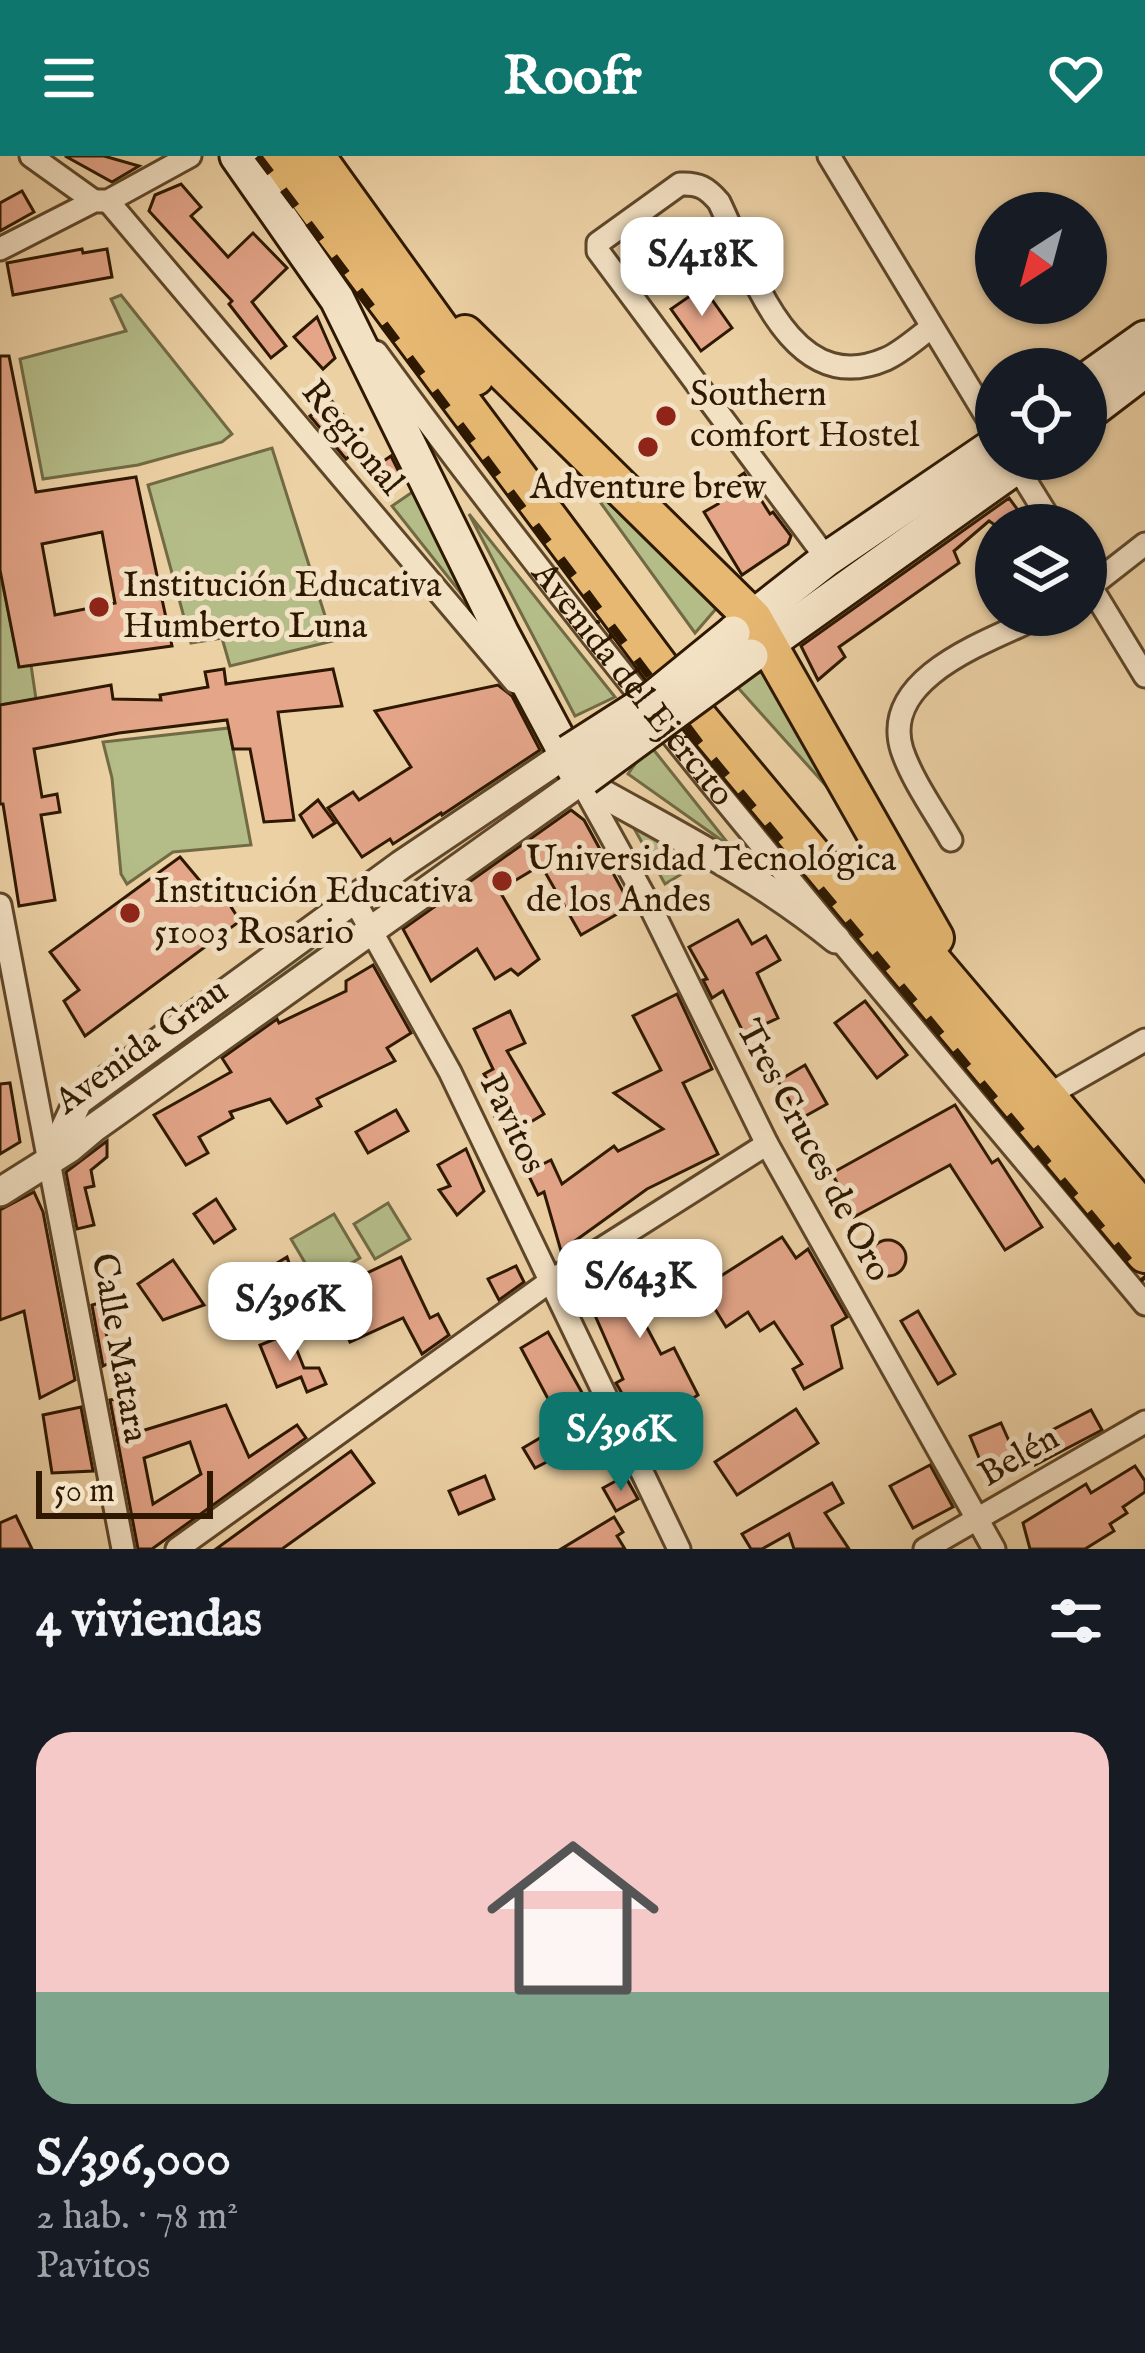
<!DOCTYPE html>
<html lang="es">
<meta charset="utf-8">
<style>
:root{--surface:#171b24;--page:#242831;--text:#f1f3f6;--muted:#9ea1a6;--accent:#0f766e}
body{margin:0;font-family:"IM FELL English",serif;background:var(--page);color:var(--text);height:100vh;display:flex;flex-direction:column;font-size:45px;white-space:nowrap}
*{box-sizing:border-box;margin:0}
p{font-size:39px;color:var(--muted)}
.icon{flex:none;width:66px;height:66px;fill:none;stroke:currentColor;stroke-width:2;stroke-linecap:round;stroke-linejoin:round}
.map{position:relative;height:1393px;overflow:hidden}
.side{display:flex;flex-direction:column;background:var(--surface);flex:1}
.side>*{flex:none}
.needle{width:78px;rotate:216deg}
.controls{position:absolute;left:975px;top:36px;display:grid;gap:24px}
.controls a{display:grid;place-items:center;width:132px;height:132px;border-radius:50%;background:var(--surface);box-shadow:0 3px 9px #0004;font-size:60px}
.scale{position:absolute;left:36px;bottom:30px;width:177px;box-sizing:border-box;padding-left:12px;border:6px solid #2e1800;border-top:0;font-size:33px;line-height:42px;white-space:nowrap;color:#2e1800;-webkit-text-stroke:9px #f3e1c4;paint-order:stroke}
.price{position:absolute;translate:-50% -102px;padding:0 27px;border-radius:24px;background:#fff;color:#222;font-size:39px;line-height:78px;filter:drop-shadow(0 3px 6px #0008)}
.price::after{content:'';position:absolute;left:50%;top:72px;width:36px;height:27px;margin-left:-18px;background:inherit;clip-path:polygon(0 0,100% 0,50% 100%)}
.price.selected{background:var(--accent);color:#fff}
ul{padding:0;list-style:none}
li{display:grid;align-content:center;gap:24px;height:636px;padding:0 36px}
li span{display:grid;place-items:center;height:372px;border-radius:36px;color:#555}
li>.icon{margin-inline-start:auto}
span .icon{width:216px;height:216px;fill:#fffc;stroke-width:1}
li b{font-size:51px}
h2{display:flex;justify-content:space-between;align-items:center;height:144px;padding:0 36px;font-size:51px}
header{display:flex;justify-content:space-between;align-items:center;height:156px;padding:0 36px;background:var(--accent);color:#fff;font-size:54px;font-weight:700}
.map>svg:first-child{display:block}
</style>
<header><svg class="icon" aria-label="menu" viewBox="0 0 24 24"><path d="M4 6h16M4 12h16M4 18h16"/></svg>Roofr<svg class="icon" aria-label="heart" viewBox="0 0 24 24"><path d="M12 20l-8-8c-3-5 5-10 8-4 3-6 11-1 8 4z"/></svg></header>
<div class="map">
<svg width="1145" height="1393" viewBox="0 0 1145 1393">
<rect width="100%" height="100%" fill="#ecd1a5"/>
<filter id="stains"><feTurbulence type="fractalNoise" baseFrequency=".00167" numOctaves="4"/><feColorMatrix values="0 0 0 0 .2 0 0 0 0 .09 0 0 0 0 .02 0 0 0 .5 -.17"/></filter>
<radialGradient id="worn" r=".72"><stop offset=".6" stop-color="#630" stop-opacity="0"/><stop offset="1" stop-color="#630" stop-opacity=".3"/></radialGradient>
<!-- green -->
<g fill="#b4bc88" stroke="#716a44" stroke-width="3">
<path d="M121,139L232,278L222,286L138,309L43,323L20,203L126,175L111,143Z"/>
<path d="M540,263L721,447L695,477Z"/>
<path d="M272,292L333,485L230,510L222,482L191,487L148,329Z"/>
<path d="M414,335L475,455L392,350Z"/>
<path d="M469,358L615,541L575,560Z"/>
<path d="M0,414L19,510L31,509L36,543L0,549Z"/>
<path d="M771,513L854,661L732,525Z"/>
<path d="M229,572L251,689L173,696L127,728L121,718L112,622L103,586Z"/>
<path d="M649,588L731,691L628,618Z"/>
<path d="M625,656L700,707L665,728Z"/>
<path d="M328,777L333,783L94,955L91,948Z"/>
<path d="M388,1047L410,1083L375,1103L354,1068Z"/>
<path d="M334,1058L360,1102L317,1127L291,1083Z"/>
</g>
<!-- building -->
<g fill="#e4a589" stroke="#2e1800" stroke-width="3" fill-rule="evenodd">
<path d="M65,0H104L139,10L112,26Z"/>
<path d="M181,28L201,51L191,60L228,101L253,77L287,112L252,146L286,190L271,202L229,148L232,145L149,55L155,39Z"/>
<path d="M22,35L34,56L0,75V47Z"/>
<path d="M82,93L83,97L107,93L112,121L13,139L7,107Z"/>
<path d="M703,131L732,172L701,195L671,153Z"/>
<path d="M317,161L335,202L323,213L294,181Z"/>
<path d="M0,200H9L36,336L136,321L172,490L19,511L0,414ZM102,376L115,447L55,459L42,388Z"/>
<path d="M331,244L365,286L346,303L310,260Z"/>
<path d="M391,300L404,326L389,336L373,312Z"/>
<path d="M744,317L770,358L773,356L791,380L788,388L742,419L704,356L718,348L713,338Z"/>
<path d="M1009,342L1029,369H995L989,365L954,395L959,407L839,491L845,501L818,524L801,490Z"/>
<path d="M224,513L226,528L333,513L342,550L278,556L294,664L264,666L250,593H233L227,564L119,577L34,593L42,641L57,638L60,656L41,659L55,744L19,750L3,648H0V549L111,529L113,543L161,544L160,539L208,531L205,516Z"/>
<path d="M498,529L512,540L540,594L442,659L441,657L393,688L390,683L362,701L328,652L353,636L359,644L411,611L375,555Z"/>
<path d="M318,644L335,667L313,681L300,659Z"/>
<path d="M571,654L584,664L631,750L581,779L541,709L499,734L539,803L518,819L511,813L495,823L477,793L431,825L403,773Z"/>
<path d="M180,701L211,738L219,732L240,765L85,880L64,845L79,834L50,796Z"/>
<path d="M738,764L752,788L766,780L780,804L757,817L778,862L744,878L723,835L712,842L703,824L707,823L689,791Z"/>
<path d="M373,809L411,877L387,892L395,905L317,943L321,950L287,967L270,943L230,956L233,962L199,981L208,997L186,1009L154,959L231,916L222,902L277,863L279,867L346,835V825Z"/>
<path d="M677,838L712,913L683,927L718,998L647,1033L561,1095L544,1036L538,1039L527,1016L551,1004L562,1028L614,990L618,995L663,973L614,937L661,914L633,860Z"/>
<path d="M865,845L907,899L877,922L835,867Z"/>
<path d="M510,855L525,887L507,895L544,958L507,980L495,961L506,955L484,918L493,913L474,873Z"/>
<path d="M805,909L827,948L800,963L778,925Z"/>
<path d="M10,927L20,986L0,998V928Z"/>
<path d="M955,949L992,1007L998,1003L1042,1071L1005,1094L950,1009L854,1061L832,1017Z"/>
<path d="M396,954L408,975L368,997L356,976Z"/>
<path d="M107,985V1001L91,1014L94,1030L85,1032L94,1069L77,1073L66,1016Z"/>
<path d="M466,993L484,1035L457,1059L439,1034L450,1030L438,1009Z"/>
<path d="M34,1036L43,1056L75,1224L40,1242L24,1155L0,1164V1054Z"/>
<path d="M216,1043L235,1073L214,1087L194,1058Z"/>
<path d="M782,1081L796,1102L808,1093L847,1161L832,1170L842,1212L804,1233L793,1213L802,1208L774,1166L760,1175L748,1156L726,1171L702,1132Z"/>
<circle cx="888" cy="1102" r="18"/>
<path d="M655,1093L676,1127L636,1151L661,1198L674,1192L698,1239L643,1274L616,1227L623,1223L587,1141L589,1133Z"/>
<path d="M287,1101L303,1147L401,1101L430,1162L438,1158L449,1179L422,1198L403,1162L350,1186L335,1154L272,1179L254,1133L260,1129L259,1118Z"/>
<path d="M173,1104L204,1149L163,1164L138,1128Z"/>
<path d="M516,1110L524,1126L499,1144L488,1123Z"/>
<path d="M99,1147L114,1168L106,1177L113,1205L103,1210L92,1149Z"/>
<path d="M918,1155L955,1218L938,1228L901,1165Z"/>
<path d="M548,1176L604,1276L535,1312L523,1292L562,1269L521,1192Z"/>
<path d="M290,1177L304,1212H319L326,1228L307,1236L301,1221L277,1231L260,1189Z"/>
<path d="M127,1241L135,1277L226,1249L249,1301L297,1269L306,1282L152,1393H138L110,1244ZM190,1286L201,1318L153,1348L144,1302Z"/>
<path d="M81,1251L93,1315L52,1317L43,1259Z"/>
<path d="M796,1253L818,1287L737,1339L715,1306Z"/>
<path d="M1091,1254L1102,1274L1035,1309L1025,1288Z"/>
<path d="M1001,1267L1017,1303L985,1316L970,1280Z"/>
<path d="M351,1295L374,1327L282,1393H216Z"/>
<path d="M930,1309L953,1351L913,1372L890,1330Z"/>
<path d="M1135,1310L1145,1325V1336L1123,1351L1127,1357L1110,1368L1114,1375L1085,1393H1030L1023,1367L1086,1328L1091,1337Z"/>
<path d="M485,1320L494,1343L459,1358L449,1335Z"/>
<path d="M625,1320L638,1343L616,1355L603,1332Z"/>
<path d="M832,1327L843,1347L825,1357L849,1393H794L789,1378L762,1393H751L742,1378Z"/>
<path d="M16,1360L32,1393H0V1367Z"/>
<path d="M614,1361L623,1376L617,1380L625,1393H561Z"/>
</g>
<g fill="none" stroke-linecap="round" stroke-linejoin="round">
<defs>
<g id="minor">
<path d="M31,0L94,45"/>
<path d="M829,0L996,276"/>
<path d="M108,45L515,526"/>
<path d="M0,93L94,45H108L190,0"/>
<path id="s1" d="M376,196C617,526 883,835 1145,1148"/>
<path d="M1012,303L1053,369"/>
<path d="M827,403L598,95V87L680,28C699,27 707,32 719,46C751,112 789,245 886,203C902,196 918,181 932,171"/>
<path d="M1086,423L1145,520"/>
<path d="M1086,434L1145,388"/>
<path d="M581,626L653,756L767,988L994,1393"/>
<path d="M951,684C935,656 912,624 902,594C879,520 992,484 1043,459"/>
<path d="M354,744L450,916L679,1393"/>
<path d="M0,749L123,1393"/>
<path d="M1048,939L1145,884"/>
<path d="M177,1393L552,1124L767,988"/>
<path d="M925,1393L1145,1266"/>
</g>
<g id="tertiary">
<path d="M580,625C668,675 758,719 836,783"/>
<path d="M51,1003L78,945L401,709L569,596"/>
<path d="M0,1036L70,992L95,971L585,622"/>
</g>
<g id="secondary">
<path d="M237,0L337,143L502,478L580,624"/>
<path d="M1086,224L1145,182"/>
<path d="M1086,259L1145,214"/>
<path d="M734,476L827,403L996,288"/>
<path d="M751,500L1027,303"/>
</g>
<g id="primary">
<path d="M278,0L693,555L1145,1098"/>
<path d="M316,0L475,221"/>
<path d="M465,178L753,462L935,782"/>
<path d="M868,729L1145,1056"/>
</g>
</defs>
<!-- minor casing -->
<use href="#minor" stroke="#5e4629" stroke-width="27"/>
<!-- tertiary casing -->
<use href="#tertiary" stroke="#5e4629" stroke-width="33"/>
<!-- secondary casing -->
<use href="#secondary" stroke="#2e1800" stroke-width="39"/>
<!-- primary casing -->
<use href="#primary" stroke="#2e1800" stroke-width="42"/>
<!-- minor -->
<use href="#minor" stroke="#f3e1c4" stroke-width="21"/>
<!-- tertiary -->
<use href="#tertiary" stroke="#f3e1c4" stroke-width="27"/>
<!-- secondary -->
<use href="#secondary" stroke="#f3e1c4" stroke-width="33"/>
<!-- primary -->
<use href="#primary" stroke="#e6b872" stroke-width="36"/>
<!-- rail -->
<path stroke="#2e1800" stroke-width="8" stroke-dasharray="21 21" stroke-linecap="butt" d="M258,0L699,586L1145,1124"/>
<defs>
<g id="secondary-bridge">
<path d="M569,596L652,543L733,477"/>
<path d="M585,622L751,500"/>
</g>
</defs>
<!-- secondary-bridge casing -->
<use href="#secondary-bridge" stroke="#2e1800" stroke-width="39" stroke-linecap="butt"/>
<!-- secondary-bridge -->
<use href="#secondary-bridge" stroke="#f3e1c4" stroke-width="33"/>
</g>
<!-- markers -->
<g fill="#8f2418" stroke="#f3e1c4" stroke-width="4.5">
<circle cx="666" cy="260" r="12"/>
<circle cx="648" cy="291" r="12"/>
<circle cx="99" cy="451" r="12"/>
<circle cx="502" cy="725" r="12"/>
<circle cx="130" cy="757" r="12"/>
</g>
<g text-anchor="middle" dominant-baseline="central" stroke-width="10" stroke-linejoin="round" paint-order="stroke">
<!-- poi labels -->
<g font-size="36" fill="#2e1800" stroke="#f3e1c4" text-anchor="start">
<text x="690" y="239">Southern<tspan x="690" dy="41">comfort Hostel</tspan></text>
<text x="648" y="332" text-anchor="middle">Adventure brew</text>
<text x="123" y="430">Institución Educativa<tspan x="123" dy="41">Humberto Luna</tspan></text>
<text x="526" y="704">Universidad Tecnológica<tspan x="526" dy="41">de los Andes</tspan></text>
<text x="154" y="736">Institución Educativa<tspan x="154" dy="41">51003 Rosario</tspan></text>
</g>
<!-- street labels -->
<g font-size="36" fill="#2e1800" stroke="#f3e1c4">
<text transform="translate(352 282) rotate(50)">Regional</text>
<text stroke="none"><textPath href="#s1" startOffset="420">Avenida del Ejército</textPath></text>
<text transform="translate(142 891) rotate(-36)">Avenida Grau</text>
<text transform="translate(512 968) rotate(64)">Pavitos</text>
<text transform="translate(813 995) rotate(62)">Tres Cruces de Oro</text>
<text transform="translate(119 1192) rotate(80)">Calle Matara</text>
<text transform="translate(1019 1301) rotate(-30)">Belén</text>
</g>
</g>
<rect width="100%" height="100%" filter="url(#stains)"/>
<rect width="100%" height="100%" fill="url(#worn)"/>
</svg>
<div class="controls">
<a><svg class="needle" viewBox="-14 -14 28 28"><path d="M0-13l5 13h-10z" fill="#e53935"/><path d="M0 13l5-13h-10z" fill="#9ea1a6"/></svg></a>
<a><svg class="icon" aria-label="locate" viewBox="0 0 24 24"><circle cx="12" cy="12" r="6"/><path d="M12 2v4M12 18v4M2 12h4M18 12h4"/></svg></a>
<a><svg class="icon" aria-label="layers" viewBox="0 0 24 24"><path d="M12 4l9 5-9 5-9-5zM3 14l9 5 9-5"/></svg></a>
</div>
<div class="scale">50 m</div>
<b class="price" style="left:702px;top:163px">S/418K</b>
<b class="price" style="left:640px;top:1185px">S/643K</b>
<b class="price" style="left:290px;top:1208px">S/396K</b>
<b class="price selected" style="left:621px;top:1338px">S/396K</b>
</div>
<section class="side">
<h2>4 viviendas<svg class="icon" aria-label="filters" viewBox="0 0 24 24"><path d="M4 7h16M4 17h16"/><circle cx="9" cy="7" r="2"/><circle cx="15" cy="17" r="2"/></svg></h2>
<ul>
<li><span style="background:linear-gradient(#f6c9c9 70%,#7fa58c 0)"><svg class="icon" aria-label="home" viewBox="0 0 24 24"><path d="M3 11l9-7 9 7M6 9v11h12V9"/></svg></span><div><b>S/396,000</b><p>2 hab. · 78 m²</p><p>Pavitos</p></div></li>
</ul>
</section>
